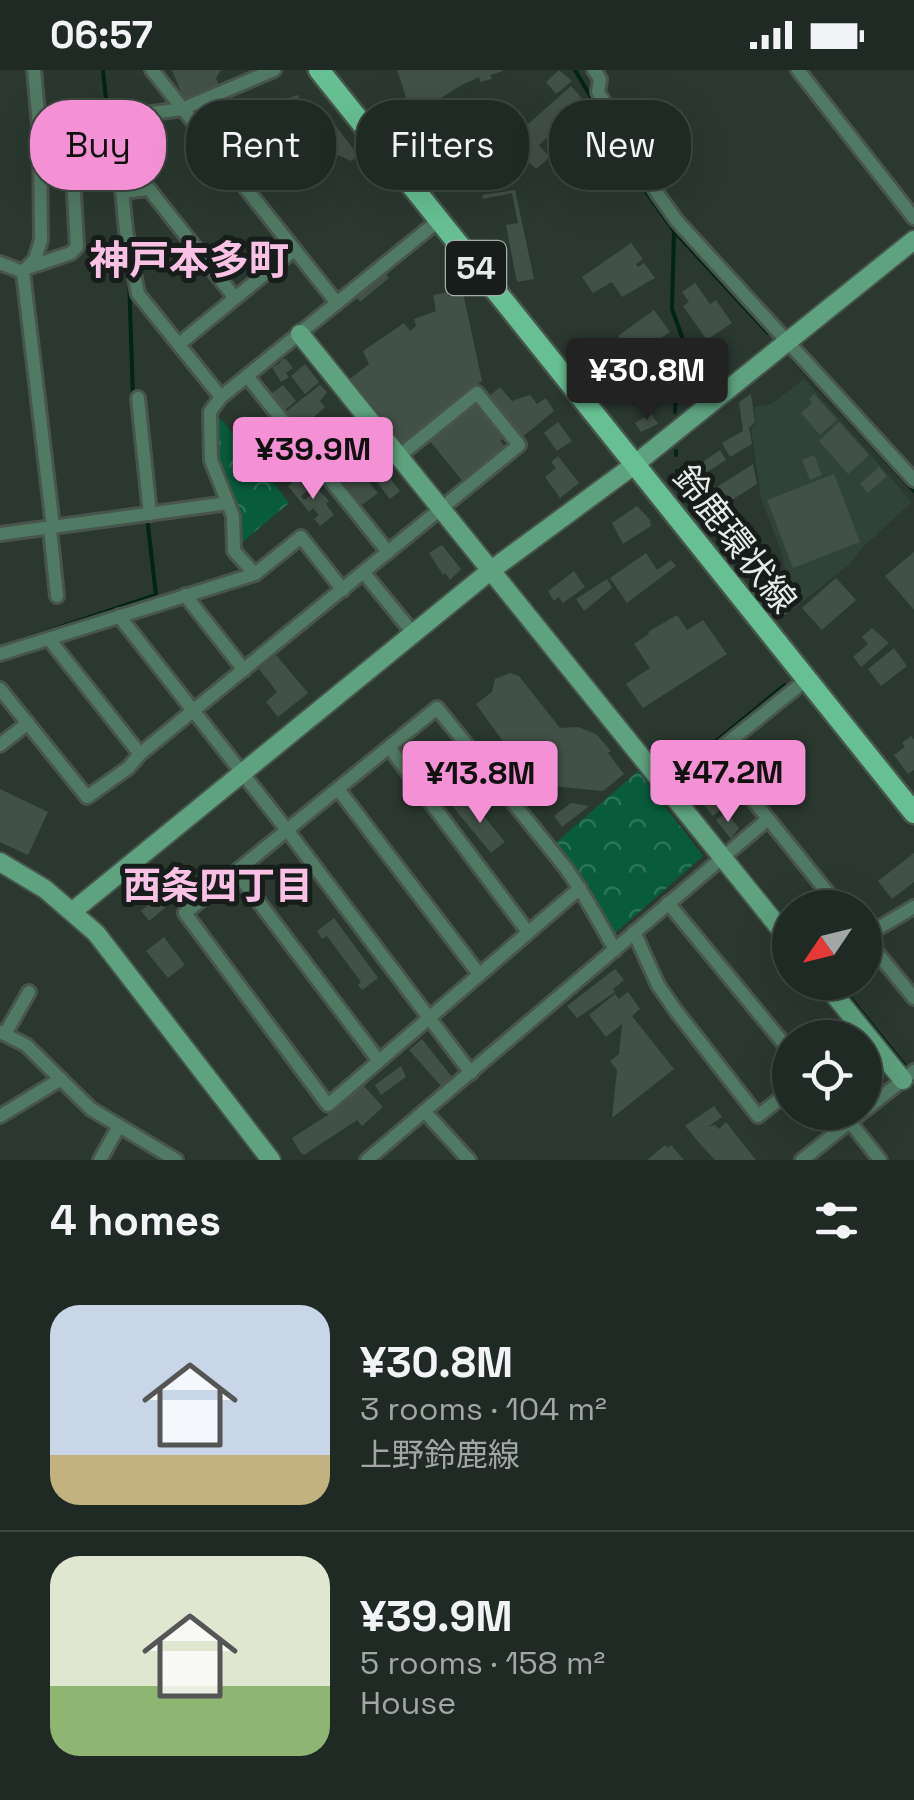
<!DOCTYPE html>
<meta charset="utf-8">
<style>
:root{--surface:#202a24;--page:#2d3631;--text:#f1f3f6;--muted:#a2a7a6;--line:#3d4641;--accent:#f491d4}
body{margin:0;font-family:"Space Grotesk","Noto Sans JP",sans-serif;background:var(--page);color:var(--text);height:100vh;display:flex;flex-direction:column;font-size:38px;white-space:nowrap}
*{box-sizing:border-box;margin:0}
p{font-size:32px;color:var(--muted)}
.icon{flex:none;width:55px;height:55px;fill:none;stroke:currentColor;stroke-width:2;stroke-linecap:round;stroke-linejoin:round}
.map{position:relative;height:1090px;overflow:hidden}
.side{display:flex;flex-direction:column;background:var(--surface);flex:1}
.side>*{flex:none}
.top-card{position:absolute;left:30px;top:30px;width:855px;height:90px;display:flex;gap:20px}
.needle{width:65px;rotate:235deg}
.fabs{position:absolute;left:772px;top:820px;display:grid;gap:20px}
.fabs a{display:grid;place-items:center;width:110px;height:110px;border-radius:50%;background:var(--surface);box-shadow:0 10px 40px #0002,0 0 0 2px var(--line);font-size:50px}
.price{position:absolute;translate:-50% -85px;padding:0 22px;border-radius:10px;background:var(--accent);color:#111;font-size:32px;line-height:65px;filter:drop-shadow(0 2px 5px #0008)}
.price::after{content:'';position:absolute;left:50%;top:60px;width:30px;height:22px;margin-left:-15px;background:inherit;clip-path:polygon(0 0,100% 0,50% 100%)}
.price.on{background:#222;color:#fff}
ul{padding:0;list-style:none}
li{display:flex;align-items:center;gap:30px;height:250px;padding:0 50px}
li+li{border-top:2px solid var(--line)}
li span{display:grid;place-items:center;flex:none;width:280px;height:200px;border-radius:30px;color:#555}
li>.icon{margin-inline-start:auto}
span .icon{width:120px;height:120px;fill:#fffc;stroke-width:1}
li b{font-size:42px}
h2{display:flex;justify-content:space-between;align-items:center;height:120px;padding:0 50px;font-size:42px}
.pill{padding:0 35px;border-radius:40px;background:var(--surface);box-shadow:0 10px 40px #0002,0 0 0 2px var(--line);font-size:35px;line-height:90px}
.pill.on{background:var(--accent);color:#111}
.status{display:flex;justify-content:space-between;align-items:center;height:70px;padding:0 50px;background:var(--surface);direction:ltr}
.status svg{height:28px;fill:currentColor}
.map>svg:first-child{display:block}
</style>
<div class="status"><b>06:57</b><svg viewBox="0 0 49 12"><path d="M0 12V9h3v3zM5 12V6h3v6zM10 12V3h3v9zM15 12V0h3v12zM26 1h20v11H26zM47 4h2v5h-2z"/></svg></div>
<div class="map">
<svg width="914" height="1090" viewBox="0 0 914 1090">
<defs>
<pattern id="forest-crowns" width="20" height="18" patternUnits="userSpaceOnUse" patternTransform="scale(2.5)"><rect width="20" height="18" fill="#085c3c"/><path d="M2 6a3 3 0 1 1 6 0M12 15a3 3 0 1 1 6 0" fill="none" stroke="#2c7458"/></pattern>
</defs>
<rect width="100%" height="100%" fill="#2a3830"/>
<!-- built -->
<path fill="#2f4339" d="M804,309L912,432L862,478L849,495L792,540L782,484L761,428L751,359L756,353L754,337L771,334Z"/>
<!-- forest -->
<g fill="url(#forest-crowns)">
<path d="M214,346L223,351L258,397L256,402L259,407H269L289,433L238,476L218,406Z"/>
<path d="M638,701L703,786L612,866L553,775Z"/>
</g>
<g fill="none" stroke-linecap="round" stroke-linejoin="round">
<!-- stream -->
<g stroke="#012415" stroke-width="4">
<path d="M103,0L111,80"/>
<path d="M575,0L649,126L674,161L768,263"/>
<path d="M112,89L118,139"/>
<path d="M674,161L672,239L685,275L677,304L675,342"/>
<path d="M129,208L133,328"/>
<path d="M793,289L914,421"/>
<path d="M676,381V385"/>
<path d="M677,401V417"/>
<path d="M0,577L156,525L147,447"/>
<path d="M679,720L676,711L678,702L785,615"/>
<path d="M711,759L727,778"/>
<path d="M733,786L790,856"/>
<path d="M837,912L910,1002"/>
</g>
</g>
<!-- building -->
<g fill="#425148">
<path d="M172,0H221L216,8L220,17L185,32Z"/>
<path d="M397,0H502L503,1L490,5L492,9L480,12L479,7L462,15L431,34L426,29L412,33L401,30L406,27Z"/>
<path d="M559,0L572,11L556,24L546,12Z"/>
<path d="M571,16L586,33L539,75L550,87L536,99L508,72Z"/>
<path d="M298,25L312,60L231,88L229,82L226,83L218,62L233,55L230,46Z"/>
<path d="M328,46L359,86L351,91L338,85L294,120L276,96L323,59L320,54Z"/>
<path d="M487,54L506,81L460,112L447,92H440L438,83L444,77L449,79Z"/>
<path d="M510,95L514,110L499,121L493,102Z"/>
<path d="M515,120L534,209L517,212L506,155L518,153L512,123L483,129L482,125Z"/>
<path d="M631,173L643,189L636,194L638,197L644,193L655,208L622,227L612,212L593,223L582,207Z"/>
<path d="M384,202L389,208L360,232L355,225Z"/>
<path d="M695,213L710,234L716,230L732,253L707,270L683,236L689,232L682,222Z"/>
<path d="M448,222L449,226L463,223L482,311L400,376L346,312L369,294L363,281L404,253L410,261L416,256L414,249L436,241L433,225Z"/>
<path d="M654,240L670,262L634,287L651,311L630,325L616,305L606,312L602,306L612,299L603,287L609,283L607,280L617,277L614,272L620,268L618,266Z"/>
<path d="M663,273L671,284L650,301L639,285Z"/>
<path d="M282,289H286L293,298L286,303L289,307L281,312L272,297L280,293Z"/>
<path d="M305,294L319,312L305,324L291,306Z"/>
<path d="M283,315L296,331L284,341L271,324Z"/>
<path d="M320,315L327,322L320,331L325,337L298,361L284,343Z"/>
<path d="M500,317L512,331L530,325L537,334L546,328L554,341L521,368L487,328Z"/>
<path d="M751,324L755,352L749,358L752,374L730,387L722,373L743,361L739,332Z"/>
<path d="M814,324L837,350L820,365L801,343L812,333L809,329Z"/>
<path d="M474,333L505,367L500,371L505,376L464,413L429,370Z"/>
<path d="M651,343L658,354L641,362L635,353Z"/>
<path d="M558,352L572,371L557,381L544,363Z"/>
<path d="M839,352L869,385L848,404L819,371Z"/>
<path d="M364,358L387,388L364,406L378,423L362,435L325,389Z"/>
<path d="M287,364L284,374L299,389L283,406L261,379L277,365L280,369Z"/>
<path d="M720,380L726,390L691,412L686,404Z"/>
<path d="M814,385L822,405L810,410L802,390Z"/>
<path d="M558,386L579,413L560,428L545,407L556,398L551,392Z"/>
<path d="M753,394L757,414L727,433L717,417Z"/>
<path d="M879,397L887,406L868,423L860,414Z"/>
<path d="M384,401L400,421L390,429L374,409Z"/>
<path d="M834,404L860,472L793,498L767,430Z"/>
<path d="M297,409L307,421L301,426L304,430L319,420L329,431L326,434L334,445L320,456L314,449L319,445L313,438L309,442L288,416Z"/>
<path d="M637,436L650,450L651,456L623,474L612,453Z"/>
<path d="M442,475L461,499L450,510L445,503L443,505L429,483Z"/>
<path d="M914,482V540L885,506Z"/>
<path d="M646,483L657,500L671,490L676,496L627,533L610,508Z"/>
<path d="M574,501L585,517L563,533L559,527L554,531L548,521Z"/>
<path d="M781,508L789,542L782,547L765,525V520Z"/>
<path d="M836,508L856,530L822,560L802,538Z"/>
<path d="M607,509L612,518L584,541L576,529Z"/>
<path d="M677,545L687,560L703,550L727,584L643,638L626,614L650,598L634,574L649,564L648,562Z"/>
<path d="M872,558L889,573L861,597L853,587L868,574L862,567Z"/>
<path d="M894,578L907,596L881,616L868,599Z"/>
<path d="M276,585L308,623L278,647L266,632L277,622L259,599Z"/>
<path d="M510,603L519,606L560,658L578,657L596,664L611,681L608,683L624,704L603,721L540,715L527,699L524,701L476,634L492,622L495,609Z"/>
<path d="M911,666L914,669V700L908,704L894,685L905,677L902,673Z"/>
<path d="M759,698L774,718L761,729L747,713L750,703Z"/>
<path d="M695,702L724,737L713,746L688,716L689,707Z"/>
<path d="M0,719L48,742L28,785L0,772Z"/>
<path d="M470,729L505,772L491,783L453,737L458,733L461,737Z"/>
<path d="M571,733L589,736L562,757L554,746Z"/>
<path d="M726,742L739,758L731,769L716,750Z"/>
<path d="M914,783V812L892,829L878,811Z"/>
<path d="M174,814L182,824L149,851L141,841Z"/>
<path d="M334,848L378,908L362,920L358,915L361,912L327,866L322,869L317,861Z"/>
<path d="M164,867L185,895L168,908L146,881Z"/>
<path d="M615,899L624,910L613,919L615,922L577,948L567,936Z"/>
<path d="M628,922L640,939L632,946L674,999L612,1048L617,1000L610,991L619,984L622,954L606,967L589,945L615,924L619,929Z"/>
<path d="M422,969L452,1007L441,1016L409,980Z"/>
<path d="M401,996L406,1007L381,1025L375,1015Z"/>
<path d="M363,1015L383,1037L362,1056L357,1050L304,1085L300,1082L292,1068L337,1039Z"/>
<path d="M714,1036L722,1047L708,1057L715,1055L719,1059L726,1052L756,1090H715L701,1075L685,1056Z"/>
<path d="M665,1075L668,1078L671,1075L684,1090H647Z"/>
</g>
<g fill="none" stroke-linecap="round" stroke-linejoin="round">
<defs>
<g id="street">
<path d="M152,0L337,233"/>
<path d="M594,0L600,9L598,22L657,123L677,151L914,410"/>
<path d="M798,0L914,148"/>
<path d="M40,89L119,83"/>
<path d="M122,122L149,119L235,228"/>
<path d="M0,193L23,202"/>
<path d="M30,197L71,183L77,177L72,86"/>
<path d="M23,202L53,457"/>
<path d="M23,202L35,189L41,170L40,66L34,0"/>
<path d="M179,274L294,180"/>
<path d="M247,306L388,482"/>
<path d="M221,327L138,224L126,161L115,48L182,39L274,0"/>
<path d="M138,328L150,444"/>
<path d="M50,459L57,526"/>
<path d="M0,464L228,433"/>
<path d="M364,503L413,563"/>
<path d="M255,504L301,467L343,520"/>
<path d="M185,525L244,600"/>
<path d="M119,546L287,760L471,1003"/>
<path d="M49,569L140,684"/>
<path d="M0,584L255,504L234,481L233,446L211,390L210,342L221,327L438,151"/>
<path d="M806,610L715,683L840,838"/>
<path d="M0,619L87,727L128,698L140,684L519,375L477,323L399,386"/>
<path d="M0,675L28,653"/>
<path d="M389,677L528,862"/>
<path d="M338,719L479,904"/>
<path d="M236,802L379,991"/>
<path d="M580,818L328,1035L185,843L437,638L565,797C584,823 599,851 615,880"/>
<path d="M668,833L790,981"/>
<path d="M634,862L658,915L676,941L758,1046L790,1021"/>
<path d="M865,866L914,837"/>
<path d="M865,868L914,928"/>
<path d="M0,962L26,975L91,1039L176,1090"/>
<path d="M5,964L29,922"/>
<path d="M865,1040L914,1001"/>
<path d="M425,1042L469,1090"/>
<path d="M0,1046L61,1009"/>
<path d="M850,1052L880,1090"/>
<path d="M100,1090L119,1056"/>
<path d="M367,1090L768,749"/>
<path d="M802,1090L862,1042"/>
</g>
<g id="secondary">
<path d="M300,264L790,871"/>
<path d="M0,792L45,819L96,863L271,1090"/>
<path d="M73,841L490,501L634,395L914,170"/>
<path d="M824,912L903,1010"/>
</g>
<path id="primary" d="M319,0L914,743"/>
</defs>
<!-- street casing -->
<use href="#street" stroke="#48554d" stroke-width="18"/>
<!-- secondary casing -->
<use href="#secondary" stroke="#48554d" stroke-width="22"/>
<!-- primary casing -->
<use href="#primary" stroke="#48554d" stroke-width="25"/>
<!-- street -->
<use href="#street" stroke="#517a64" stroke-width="12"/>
<!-- secondary -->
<use href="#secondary" stroke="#5ea27f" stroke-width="18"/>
<!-- primary -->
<use href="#primary" stroke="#67c093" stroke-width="20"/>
</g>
<g text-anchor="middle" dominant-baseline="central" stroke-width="10" stroke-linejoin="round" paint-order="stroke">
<!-- shield labels -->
<rect fill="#171d1a" stroke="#a6aeaa" stroke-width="2.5" x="446" y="171" width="60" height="54" rx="8"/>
<g font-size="32" font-weight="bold" fill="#e3ece7">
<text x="476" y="198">54</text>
</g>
<!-- street labels -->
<g font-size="35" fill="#e3ece7" stroke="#171d1a">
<text transform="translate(735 469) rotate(52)">鈴鹿環状線</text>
</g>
<!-- neighbourhood labels -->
<g font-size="38" font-weight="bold" fill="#fac1e5" stroke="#171d1a">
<text x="218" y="816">西条四丁目</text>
</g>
<!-- quarter labels -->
<g font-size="40" font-weight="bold" fill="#fac1e5" stroke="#171d1a">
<text x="189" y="190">神戸本多町</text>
</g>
</g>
</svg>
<div class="fabs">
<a><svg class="needle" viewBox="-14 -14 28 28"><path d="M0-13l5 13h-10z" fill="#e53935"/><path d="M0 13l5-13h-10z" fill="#a2a7a6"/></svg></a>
<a><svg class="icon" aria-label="locate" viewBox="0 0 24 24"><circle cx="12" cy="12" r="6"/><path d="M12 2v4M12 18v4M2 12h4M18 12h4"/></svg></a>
</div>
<b class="price on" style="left:647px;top:353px">¥30.8M</b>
<b class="price" style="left:313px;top:432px">¥39.9M</b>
<b class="price" style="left:728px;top:755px">¥47.2M</b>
<b class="price" style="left:480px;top:756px">¥13.8M</b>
<div class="top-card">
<a class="pill on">Buy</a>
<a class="pill">Rent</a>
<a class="pill">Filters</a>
<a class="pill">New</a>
</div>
</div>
<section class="side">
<h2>4 homes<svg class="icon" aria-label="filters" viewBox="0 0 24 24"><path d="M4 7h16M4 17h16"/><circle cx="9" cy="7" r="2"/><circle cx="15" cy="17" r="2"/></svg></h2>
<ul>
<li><span style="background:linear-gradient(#c9d6e8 75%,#c2b280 0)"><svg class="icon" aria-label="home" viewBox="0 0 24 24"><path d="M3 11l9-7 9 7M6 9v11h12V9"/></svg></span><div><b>¥30.8M</b><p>3 rooms · 104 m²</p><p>上野鈴鹿線</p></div></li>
<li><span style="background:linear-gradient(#dfe7d0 65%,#8fb573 0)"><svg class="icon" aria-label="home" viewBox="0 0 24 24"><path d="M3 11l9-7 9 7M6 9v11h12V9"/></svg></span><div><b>¥39.9M</b><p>5 rooms · 158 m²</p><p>House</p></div></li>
</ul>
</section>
